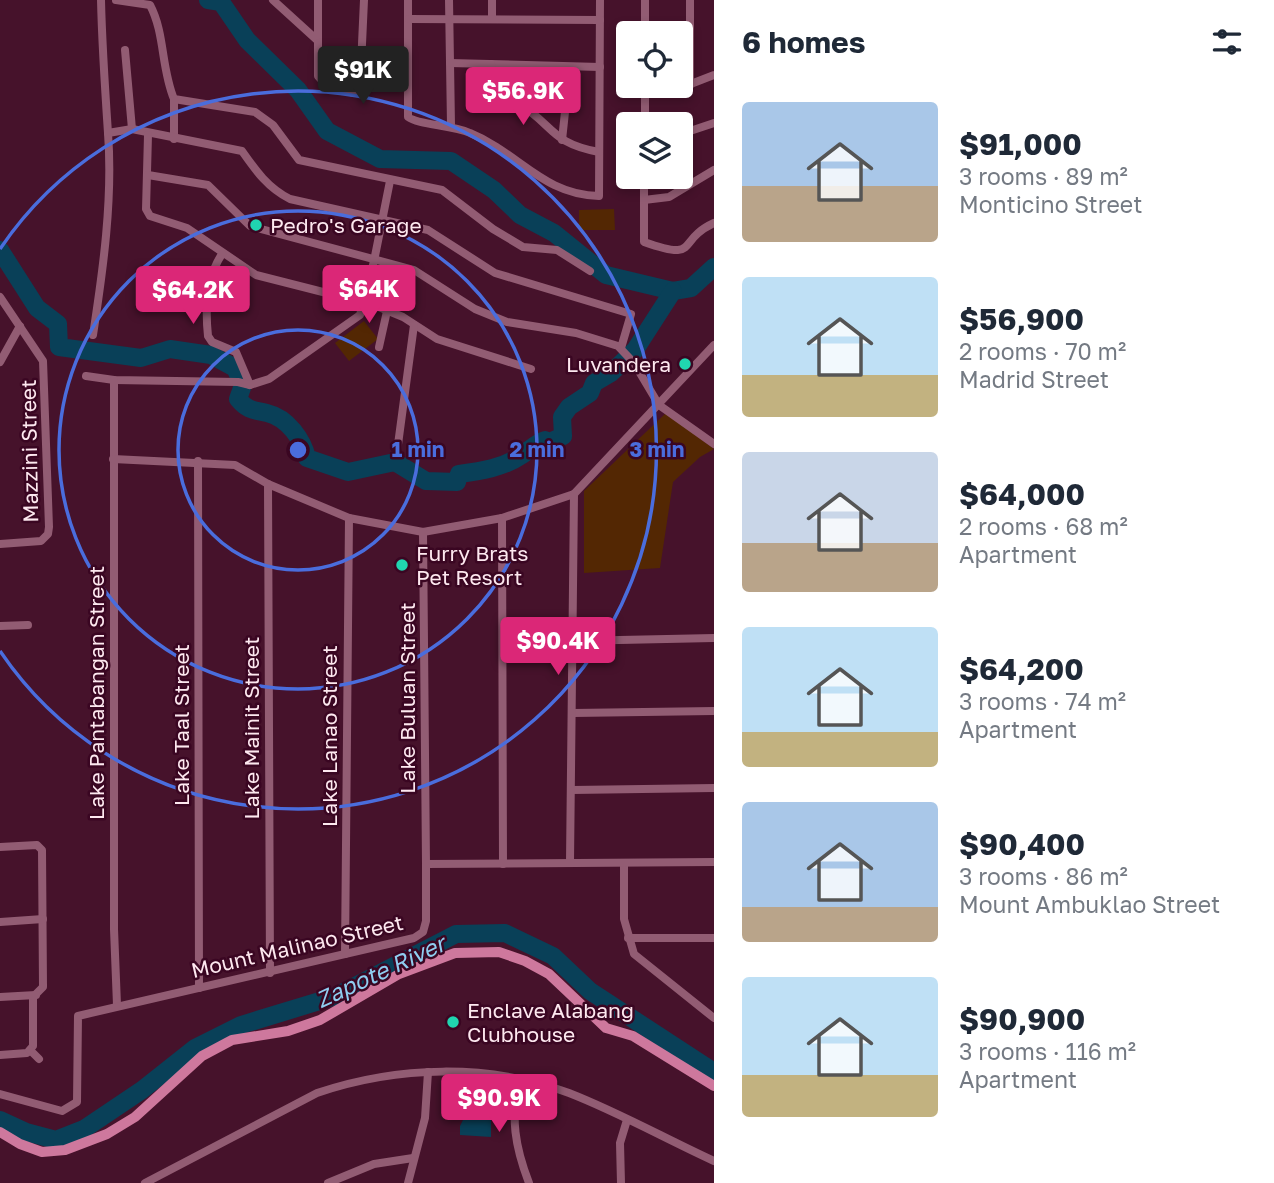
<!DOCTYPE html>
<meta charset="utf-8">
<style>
:root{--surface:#fff;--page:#f6f6f7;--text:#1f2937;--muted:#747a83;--accent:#db2777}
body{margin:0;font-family:"Golos Text",sans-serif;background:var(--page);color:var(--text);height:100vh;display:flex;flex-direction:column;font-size:26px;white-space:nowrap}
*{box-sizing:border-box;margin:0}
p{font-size:23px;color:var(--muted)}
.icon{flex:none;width:38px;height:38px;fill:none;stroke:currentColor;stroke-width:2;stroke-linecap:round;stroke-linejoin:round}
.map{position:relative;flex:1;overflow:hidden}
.sheet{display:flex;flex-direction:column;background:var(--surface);width:560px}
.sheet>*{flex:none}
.controls{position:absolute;left:616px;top:21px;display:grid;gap:14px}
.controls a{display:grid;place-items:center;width:77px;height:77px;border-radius:7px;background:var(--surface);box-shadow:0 4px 10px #0003;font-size:35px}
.price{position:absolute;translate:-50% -60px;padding:0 16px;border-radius:7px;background:var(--accent);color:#fff;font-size:23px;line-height:46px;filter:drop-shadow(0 2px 4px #0008)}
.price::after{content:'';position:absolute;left:50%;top:42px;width:21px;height:16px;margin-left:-10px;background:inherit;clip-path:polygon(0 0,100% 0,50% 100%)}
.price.current{background:#222;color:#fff}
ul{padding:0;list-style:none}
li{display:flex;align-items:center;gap:21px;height:175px;padding:0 28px}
li span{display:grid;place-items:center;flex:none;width:196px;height:140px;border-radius:7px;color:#555}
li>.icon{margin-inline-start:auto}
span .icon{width:84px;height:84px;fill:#fffc;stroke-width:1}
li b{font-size:30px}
h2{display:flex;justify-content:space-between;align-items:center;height:84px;padding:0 28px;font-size:30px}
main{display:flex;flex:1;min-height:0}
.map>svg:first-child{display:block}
</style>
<main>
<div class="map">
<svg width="714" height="1183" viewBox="0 0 714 1183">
<rect width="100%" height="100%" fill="#46122b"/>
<!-- green -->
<g fill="#532703">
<path d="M614,209L615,230H579V210Z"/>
<path d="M364,321L378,339L349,361L335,343Z"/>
<path d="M666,413L714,449L700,457L673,482L660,568L584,573V491Z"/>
</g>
<!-- water -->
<path fill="#094058" d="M486,1116L491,1119V1137L460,1135V1126L464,1118Z"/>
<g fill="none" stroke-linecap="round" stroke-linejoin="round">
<!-- river -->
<g stroke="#094058" stroke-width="18">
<path d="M208,0L221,2L247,40L298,90L327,131L380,159L451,161L494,190L520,215L554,233L606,275L673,291L691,288L714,267"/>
<path d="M0,250L37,308L58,324L59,347L141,358L170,349L211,355L235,368L243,385L238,399C248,411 254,410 267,413C288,418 303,440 307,458L348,472L395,462L426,481L457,482L459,474C481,471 503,468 522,455C531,449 535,443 545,440L550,442L563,436L562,417L569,407L590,393L594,383L611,373L635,350L673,291"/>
<path d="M0,1120L26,1132L56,1140L84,1129L142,1090L195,1048L241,1025L336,996L456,934L505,933L553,956L590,991L714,1072"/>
</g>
<!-- street -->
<g stroke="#925c73" stroke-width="8">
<path d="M116,0L150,5C165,33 161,68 174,99L255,112L273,125L299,160L442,190L493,229L523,247L557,250L590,271"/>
<path d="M273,0L317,40"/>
<path d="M318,0V76L326,85L353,93L360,88L364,0"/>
<path d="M408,0V117C418,125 453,125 470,133C519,153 543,195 599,196L600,0"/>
<path d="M449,0L451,125"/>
<path d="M492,0V19"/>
<path d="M409,19L600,20"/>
<path d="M645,33V0"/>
<path d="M125,50L132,129"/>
<path d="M450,63L600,67"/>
<path d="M491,64L497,97C503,101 512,99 518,103C554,125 550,143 599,152"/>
<path d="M690,85V0"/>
<path d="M645,89L683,87L714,75"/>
<path d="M174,99V139"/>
<path d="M517,102L562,105L565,112L562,140"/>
<path d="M645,124V86"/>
<path d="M108,133L132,129L242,151C256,171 268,188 290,199L428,230L495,273L631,314L621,348"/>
<path d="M681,134L714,123"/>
<path d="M148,135L146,209L150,216L187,228L256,275L374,305L403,317L437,339L531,369"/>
<path d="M148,175L208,185L250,226L414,270L475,309L507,322L576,333L618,346L634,363L659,405L714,444"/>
<path d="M644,177V242C701,262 675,241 714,223"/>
<path d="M644,200L669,197L714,170"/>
<path d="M222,254C206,278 205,308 208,336L212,342L236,352L250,385"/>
<path d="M0,297L43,361L49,527L48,534L41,541L0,544"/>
<path d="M93,335C103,270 113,199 108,133C105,89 102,45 101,0"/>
<path d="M379,347L387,311"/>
<path d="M0,362L20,326"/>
<path d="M86,376L114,380L238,382L250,385L269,379L360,315L374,261L390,181"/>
<path d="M114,380V929L117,1005"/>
<path d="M397,452L414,325"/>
<path d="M113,459L235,465L268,484L349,518L423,532L502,518L574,494L714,345"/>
<path d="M198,461L199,988"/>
<path d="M268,484L270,973"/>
<path d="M502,518L503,864"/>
<path d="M423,532L426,864"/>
<path d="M0,626L28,625"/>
<path d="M572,641L714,638"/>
<path d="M573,713L714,711"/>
<path d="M572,790L714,788"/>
<path d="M0,847L37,845L42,850L43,987L33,997V1046L27,1053L0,1055"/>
<path d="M570,862L574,494"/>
<path d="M624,863V919L634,954L714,1018"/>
<path d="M0,922L43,919"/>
<path d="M628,938H714"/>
<path d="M345,954L349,518"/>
<path d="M0,997L36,995"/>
<path d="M30,1050L39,1059"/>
<path d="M517,1079C512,1121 514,1144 529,1183"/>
<path d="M0,1094L62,1111L77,1102L78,1016L414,938L423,932L426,921V864L714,862"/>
<path d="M145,1183L317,1093C397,1066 488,1063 569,1093C618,1112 666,1139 714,1161"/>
<path d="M328,1183L374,1164L413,1158"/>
<path d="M408,1183L425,1118L428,1072"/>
<path d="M621,1183L620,1143L627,1120"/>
</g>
<!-- secondary -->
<path stroke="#ce789d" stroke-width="10" d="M0,1132L20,1144L42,1152L65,1150L107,1134L135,1117L202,1056L232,1040L288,1031L320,1020L399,974L455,953L499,952L525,961L549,974L606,1028L633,1036L714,1086"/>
</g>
<!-- distance rings -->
<g fill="none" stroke="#4a6ddd" stroke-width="3.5">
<circle cx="298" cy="450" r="120"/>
<circle cx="298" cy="450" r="239"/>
<path d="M0 249A359 359 0 1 1 0 651"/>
</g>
<!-- markers -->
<g fill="#20d5b0" stroke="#3a0622" stroke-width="2.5">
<circle cx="256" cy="225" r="7"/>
<circle cx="685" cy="364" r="7"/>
<circle cx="402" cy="565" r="7"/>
<circle cx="453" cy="1022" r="7"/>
</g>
<g text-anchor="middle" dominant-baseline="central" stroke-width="5" stroke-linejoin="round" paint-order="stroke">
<!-- poi labels -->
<g font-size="21" fill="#fde8ef" stroke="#3a0622" text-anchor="start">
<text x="270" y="225">Pedro's Garage</text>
<text x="671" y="364" text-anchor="end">Luvandera</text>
<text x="416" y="553">Furry Brats<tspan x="416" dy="24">Pet Resort</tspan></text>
<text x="467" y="1010">Enclave Alabang<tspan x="467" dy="24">Clubhouse</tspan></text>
</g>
<!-- street labels -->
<g font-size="21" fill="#fde8ef" stroke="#3a0622">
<text transform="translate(29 451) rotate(-91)">Mazzini Street</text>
<text transform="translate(96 693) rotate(-90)">Lake Pantabangan Street</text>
<text transform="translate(407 698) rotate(-90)">Lake Buluan Street</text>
<text transform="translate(181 725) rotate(-90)">Lake Taal Street</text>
<text transform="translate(251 728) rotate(-90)">Lake Mainit Street</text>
<text transform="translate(329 736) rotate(-90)">Lake Lanao Street</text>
<text transform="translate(297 946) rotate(-13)">Mount Malinao Street</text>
</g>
<!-- water labels -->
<g font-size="23" font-style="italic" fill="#8fcdf0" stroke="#3a0622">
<text transform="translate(380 971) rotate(-25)">Zapote River</text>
</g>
</g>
<circle cx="298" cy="450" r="10" fill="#4a6ddd" stroke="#3a0622" stroke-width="3.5"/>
<g font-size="21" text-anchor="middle" font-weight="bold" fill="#4a6ddd" stroke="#3a0622" stroke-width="5" stroke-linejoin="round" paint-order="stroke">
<text x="418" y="457">1 min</text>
<text x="537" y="457">2 min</text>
<text x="657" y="457">3 min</text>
</g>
</svg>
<div class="controls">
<a><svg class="icon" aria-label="locate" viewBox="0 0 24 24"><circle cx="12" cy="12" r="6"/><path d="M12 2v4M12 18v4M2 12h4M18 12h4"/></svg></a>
<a><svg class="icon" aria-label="layers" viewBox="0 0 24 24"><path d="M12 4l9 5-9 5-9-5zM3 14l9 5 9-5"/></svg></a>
</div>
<b class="price current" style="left:363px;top:106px">$91K</b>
<b class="price" style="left:523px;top:127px">$56.9K</b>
<b class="price" style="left:369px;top:325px">$64K</b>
<b class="price" style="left:193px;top:326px">$64.2K</b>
<b class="price" style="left:558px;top:677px">$90.4K</b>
<b class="price" style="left:499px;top:1134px">$90.9K</b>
</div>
<section class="sheet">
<h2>6 homes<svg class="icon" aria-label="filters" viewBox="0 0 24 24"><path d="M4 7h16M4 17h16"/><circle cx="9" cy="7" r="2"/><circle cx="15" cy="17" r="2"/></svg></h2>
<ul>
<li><span style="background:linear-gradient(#a9c7e8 60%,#b9a48a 0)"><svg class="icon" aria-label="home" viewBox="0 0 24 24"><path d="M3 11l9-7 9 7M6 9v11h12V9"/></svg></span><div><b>$91,000</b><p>3 rooms · 89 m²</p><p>Monticino Street</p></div></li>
<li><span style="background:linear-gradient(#bfe0f5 70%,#c2b280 0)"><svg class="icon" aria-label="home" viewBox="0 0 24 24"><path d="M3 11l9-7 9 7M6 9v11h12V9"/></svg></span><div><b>$56,900</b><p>2 rooms · 70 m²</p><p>Madrid Street</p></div></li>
<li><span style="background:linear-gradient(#c9d6e8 65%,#b9a48a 0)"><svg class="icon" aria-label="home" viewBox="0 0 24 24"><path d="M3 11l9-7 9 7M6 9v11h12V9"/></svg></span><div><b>$64,000</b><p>2 rooms · 68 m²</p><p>Apartment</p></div></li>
<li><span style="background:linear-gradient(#bfe0f5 75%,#c2b280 0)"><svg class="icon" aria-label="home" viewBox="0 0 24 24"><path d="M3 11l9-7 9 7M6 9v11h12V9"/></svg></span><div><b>$64,200</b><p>3 rooms · 74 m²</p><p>Apartment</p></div></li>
<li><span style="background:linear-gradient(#a9c7e8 75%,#b9a48a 0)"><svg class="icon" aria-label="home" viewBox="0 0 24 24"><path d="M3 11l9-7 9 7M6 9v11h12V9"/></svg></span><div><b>$90,400</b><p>3 rooms · 86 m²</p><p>Mount Ambuklao Street</p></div></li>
<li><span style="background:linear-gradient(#bfe0f5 70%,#c2b280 0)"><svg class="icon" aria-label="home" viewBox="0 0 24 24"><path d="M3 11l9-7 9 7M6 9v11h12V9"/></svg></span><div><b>$90,900</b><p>3 rooms · 116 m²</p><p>Apartment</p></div></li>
</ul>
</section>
</main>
